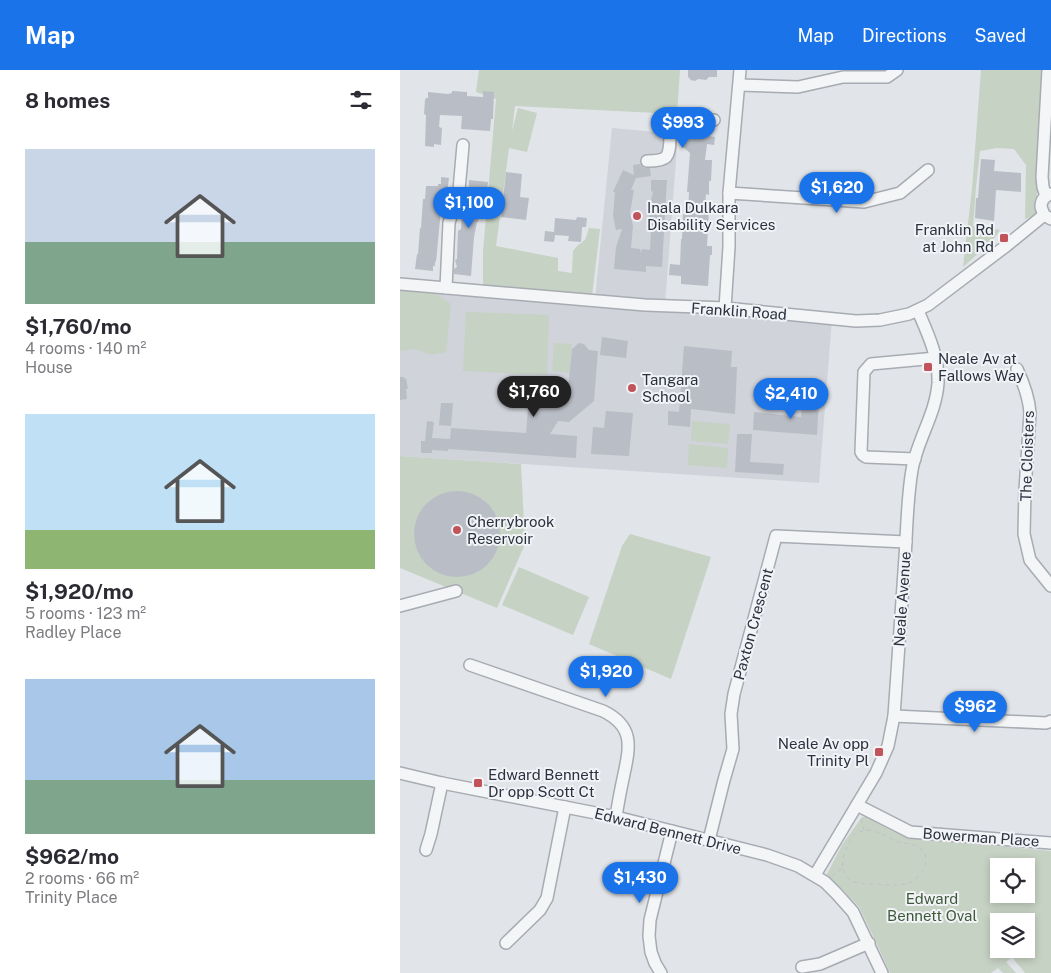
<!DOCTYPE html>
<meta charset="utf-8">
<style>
:root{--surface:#fff;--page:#f2f2f3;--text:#2b2b33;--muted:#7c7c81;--accent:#1a73e8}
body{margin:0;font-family:"Public Sans",sans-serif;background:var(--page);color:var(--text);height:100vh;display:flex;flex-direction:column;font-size:19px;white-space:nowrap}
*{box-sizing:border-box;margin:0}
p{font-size:16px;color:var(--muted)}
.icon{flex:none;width:28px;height:28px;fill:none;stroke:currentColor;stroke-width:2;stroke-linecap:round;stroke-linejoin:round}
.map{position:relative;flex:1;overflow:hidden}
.drawer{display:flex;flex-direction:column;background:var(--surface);width:400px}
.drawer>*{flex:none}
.tools{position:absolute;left:590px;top:788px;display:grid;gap:10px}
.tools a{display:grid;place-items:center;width:45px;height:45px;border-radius:0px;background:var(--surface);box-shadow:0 2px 8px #0003;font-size:25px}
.price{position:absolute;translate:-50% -42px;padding:0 11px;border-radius:18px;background:var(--accent);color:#fff;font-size:16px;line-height:32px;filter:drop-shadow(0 1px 2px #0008)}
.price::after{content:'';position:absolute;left:50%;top:30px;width:15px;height:11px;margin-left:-8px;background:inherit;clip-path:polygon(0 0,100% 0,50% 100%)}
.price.on{background:#222;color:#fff}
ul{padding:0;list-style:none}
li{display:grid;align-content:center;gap:10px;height:265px;padding:0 25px}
li span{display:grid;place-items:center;height:155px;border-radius:0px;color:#555}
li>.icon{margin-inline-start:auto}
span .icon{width:90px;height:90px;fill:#fffc;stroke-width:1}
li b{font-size:21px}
h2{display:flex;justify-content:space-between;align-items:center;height:60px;padding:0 25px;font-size:21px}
header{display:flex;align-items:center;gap:30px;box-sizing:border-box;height:70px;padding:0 25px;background:var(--accent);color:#fff}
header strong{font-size:24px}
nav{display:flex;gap:28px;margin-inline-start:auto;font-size:18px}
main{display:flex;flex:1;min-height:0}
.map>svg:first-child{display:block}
</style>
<header>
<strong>Map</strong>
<nav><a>Map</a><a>Directions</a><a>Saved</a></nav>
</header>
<main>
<section class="drawer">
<h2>8 homes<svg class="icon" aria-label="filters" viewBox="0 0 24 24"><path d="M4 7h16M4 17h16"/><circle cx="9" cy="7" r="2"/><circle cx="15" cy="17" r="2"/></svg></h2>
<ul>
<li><span style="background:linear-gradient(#c9d6e8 60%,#7fa58c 0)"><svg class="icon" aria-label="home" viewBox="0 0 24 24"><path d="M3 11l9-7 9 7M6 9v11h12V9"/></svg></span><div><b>$1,760/mo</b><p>4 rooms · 140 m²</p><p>House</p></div></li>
<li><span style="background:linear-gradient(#bfe0f5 75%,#8fb573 0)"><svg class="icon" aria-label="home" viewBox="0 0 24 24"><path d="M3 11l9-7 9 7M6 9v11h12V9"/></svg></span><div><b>$1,920/mo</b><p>5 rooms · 123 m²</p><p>Radley Place</p></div></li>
<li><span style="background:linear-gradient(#a9c7e8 65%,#7fa58c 0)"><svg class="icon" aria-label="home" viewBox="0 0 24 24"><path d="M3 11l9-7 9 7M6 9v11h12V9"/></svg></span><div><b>$962/mo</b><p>2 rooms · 66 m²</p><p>Trinity Place</p></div></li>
</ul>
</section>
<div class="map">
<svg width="651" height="903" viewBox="0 0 651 903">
<rect width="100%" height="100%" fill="#e1e4e8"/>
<!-- built -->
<g fill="#d0d3da">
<path d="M212,58L278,64L265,234L195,229Z"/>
<path d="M0,214L432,249L419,413L0,386Z"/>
</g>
<!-- green -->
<g fill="#c6d2c3" fill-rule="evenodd">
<path d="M79,0H280L277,44L115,36L112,61L118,38L137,43L127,82L109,78L96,176L158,188V201L172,203L173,181L177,176L185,170L189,158L200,159L192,226L83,215V182L96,29L76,22Z"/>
<path d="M581,0H644L636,145L625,149L626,95L614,79L597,78L580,81L576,117L573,156L600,160L593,170L563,197L572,119Z"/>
<path d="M0,220L36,224L51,234L46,282L31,285L15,279L0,281Z"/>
<path d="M66,242L149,245L147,305L63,301Z"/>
<path d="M154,273L172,274L169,303L152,301Z"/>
<path d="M292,351L330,354L328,374L291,371Z"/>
<path d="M289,374L328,378L327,398L288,395Z"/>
<path d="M0,386L121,394L125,474L97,538L0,498Z"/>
<path d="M230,464L311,487L271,609L189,574L222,476Z"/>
<path d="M119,497L189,527L173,565L102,535Z"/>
<path d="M462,747H466L492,761L508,768L651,781V903H625L612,887L606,892L616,903H603L598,898L591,903H490L475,870L459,837L444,821L426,806L442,775ZM599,796H626V824H599ZM599,851H626V879H599Z"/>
</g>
<!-- building -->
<g fill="#b9bdc5">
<path d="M288,0H317V7H309L306,10L298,9L295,11L291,10L288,7Z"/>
<path d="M52,21L67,22V26L83,27V21L94,22L93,49H91L90,61L61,59L62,46L40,45L39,57L42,58L41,75L34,74V77L25,76L26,45L24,44L25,30L26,28H28V22L48,24L52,23Z"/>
<path d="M299,65L315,67L314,75L307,74L305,90H312L311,111H309V125L306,124L305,139H309L307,176H312V185H310L308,216L281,214V206L269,205L270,194L280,195L281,169H282L283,144H288L289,122H287L290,83L283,77L284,68L299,69Z"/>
<path d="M581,89L595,90L594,101L621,103V122L596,120L594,151L575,148L576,128H578Z"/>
<path d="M240,94L244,98H250L251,106L236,108L231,120H234L230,143L233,156L231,178L240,179L241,183L242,179L250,180L251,161L248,160L251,149H249L250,135L253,122L251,121V110H267L262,197L246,196V202L214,199L216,177L222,159L216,160L213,146L215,122H213L223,100L234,105L233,95Z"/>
<path d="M106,102L122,104L120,127L129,128L126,150L101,147Z"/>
<path d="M41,107L49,108L48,115V124H46L45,129L42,128L36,192L35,191V196H33V201L15,199L17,184H18L20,158H21L23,129H25L26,116H38V114H41Z"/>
<path d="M69,110L88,112L87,121H82V129H79L78,152H77L74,167L71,206L54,204V199L57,197L55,190L57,189L58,161L61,159L62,142H65L66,135H68Z"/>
<path d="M177,147L187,148L186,157H182L181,172L168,171L169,166L155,165L154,172L144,171L145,161L154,162L155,148L176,150Z"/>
<path d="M202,267L228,271L226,288L200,285Z"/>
<path d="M179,273L184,274L189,280L198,281L194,331L169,352L158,351L150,364L177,366L176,388L48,379V381L32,380V383H21V371H25L27,351L34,352L32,368L50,369L51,358L126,363L130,316L168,318L172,279Z"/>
<path d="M284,276L332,281L331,297H337L335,344L291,339L290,357L268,355V341L279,342Z"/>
<path d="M0,307H4V309L6,308L8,319H6L7,329L0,330Z"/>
<path d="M403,326L419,327L417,365L353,360L354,342L401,347Z"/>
<path d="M41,333H53L51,356L39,355Z"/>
<path d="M206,341L233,343L229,386L191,384L193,357L204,358Z"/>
<path d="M337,364H352L350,392L384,394L383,405L335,402Z"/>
<circle cx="57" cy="464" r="43"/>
</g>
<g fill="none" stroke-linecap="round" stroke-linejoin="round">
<defs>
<g id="minor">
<path d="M339,15L398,17L443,7H487L497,0"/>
<path d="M247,91C252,91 262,91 266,87C274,78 265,51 278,47C286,44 305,49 314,50"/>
<path d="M329,123L464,132L500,123L528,100"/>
<path d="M651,124C644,126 641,131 641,137L644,145L651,149"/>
<path d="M646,126L643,117L642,107L648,0"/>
<path d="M0,214L245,235L325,238L456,251L480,250L509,244L528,235L606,176L644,145"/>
<path d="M46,218L49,153L59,120L63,75"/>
<path d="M325,238L329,177V123L340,0"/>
<path d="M617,299C624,314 629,327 630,343L625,420L624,464L630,490L651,516"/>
<path d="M515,389L466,387L463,385L461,382L464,302L471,294L536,288"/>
<path d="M0,536L56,521"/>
<path d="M70,595L203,641C234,656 230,676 224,704C221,718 218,733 216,747"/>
<path d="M494,646L646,653L651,651"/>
<path d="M0,703L42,713L216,747L367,785L398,796L425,812L437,824L453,842L482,903"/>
<path d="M457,735L510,762L651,773"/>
<path d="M309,770L324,710L333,679L331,644L334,624L376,466L506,472"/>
<path d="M26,780L31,764L42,713"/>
<path d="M415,805L476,703L488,676L494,646C498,593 501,540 505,487C507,458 507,429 512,400C517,370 536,344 538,313C539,287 528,264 518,241"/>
<path d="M106,873L140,840L147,828L165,737"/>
<path d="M402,897L420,894L469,873"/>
<path d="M261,903L255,893L251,882L249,866L250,850L272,761"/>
</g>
</defs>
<!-- minor casing -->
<use href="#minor" stroke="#a7abb2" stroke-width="14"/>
<!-- path -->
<g stroke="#c0c2c7" stroke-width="1" stroke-dasharray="4 4" stroke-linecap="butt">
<path d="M461,749L464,760"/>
<path d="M467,760C479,761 488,768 499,772C506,774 516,774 521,779C533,788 521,809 509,813C499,816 486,815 475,814C467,814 455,814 449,809C435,796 447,775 455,763Z"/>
<path d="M432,806L443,798"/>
</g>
<!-- minor -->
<use href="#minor" stroke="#f4f5f7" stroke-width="11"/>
</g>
<!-- markers -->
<g fill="#c1535b" stroke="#f1f3f6" stroke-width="2">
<circle cx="237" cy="146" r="5"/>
<rect x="599" y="163" width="10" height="10" rx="2.5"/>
<rect x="523" y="292" width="10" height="10" rx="2.5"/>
<circle cx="232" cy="318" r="5"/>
<circle cx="57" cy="460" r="5"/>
<rect x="474" y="677" width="10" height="10" rx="2.5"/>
<rect x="73" y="708" width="10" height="10" rx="2.5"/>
</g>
<g text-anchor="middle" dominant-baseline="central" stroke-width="4" stroke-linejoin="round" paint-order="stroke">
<!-- poi labels -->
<g font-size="15" fill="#2b313f" stroke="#f1f3f6" text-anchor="start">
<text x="247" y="137">Inala Dulkara<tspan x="247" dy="17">Disability Services</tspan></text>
<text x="594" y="159" text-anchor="end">Franklin Rd<tspan x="594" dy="17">at John Rd</tspan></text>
<text x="538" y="288">Neale Av at<tspan x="538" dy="17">Fallows Way</tspan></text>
<text x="242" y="309">Tangara<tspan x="242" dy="17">School</tspan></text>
<text x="67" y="451">Cherrybrook<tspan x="67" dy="17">Reservoir</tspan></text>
<text x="469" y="673" text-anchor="end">Neale Av opp<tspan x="469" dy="17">Trinity Pl</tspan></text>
<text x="88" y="704">Edward Bennett<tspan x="88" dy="17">Dr opp Scott Ct</tspan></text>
</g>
<!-- street labels -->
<g font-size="15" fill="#2b313f" stroke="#f1f3f6">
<text transform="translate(339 241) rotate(4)">Franklin Road</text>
<text transform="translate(627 386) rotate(-88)">The Cloisters</text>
<text transform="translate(502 529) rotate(-86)">Neale Avenue</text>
<text transform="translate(353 554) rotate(-75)">Paxton Crescent</text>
<text transform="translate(268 761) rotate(14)">Edward Bennett Drive</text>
<text transform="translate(581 767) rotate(4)">Bowerman Place</text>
</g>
<!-- park labels -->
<g font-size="15" fill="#3d593a" stroke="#f1f3f6">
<text x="532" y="828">Edward<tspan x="532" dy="17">Bennett Oval</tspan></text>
</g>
</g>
</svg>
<div class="tools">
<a><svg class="icon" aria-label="locate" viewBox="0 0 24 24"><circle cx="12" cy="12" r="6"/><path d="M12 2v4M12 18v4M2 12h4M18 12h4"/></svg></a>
<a><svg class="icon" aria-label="layers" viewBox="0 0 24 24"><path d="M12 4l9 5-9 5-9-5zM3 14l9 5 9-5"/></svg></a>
</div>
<b class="price" style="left:283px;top:79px">$993</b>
<b class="price" style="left:437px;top:144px">$1,620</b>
<b class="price" style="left:69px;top:159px">$1,100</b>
<b class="price on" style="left:134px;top:348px">$1,760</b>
<b class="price" style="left:391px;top:350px">$2,410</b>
<b class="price" style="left:206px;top:628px">$1,920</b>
<b class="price" style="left:575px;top:663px">$962</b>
<b class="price" style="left:240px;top:834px">$1,430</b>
</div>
</main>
